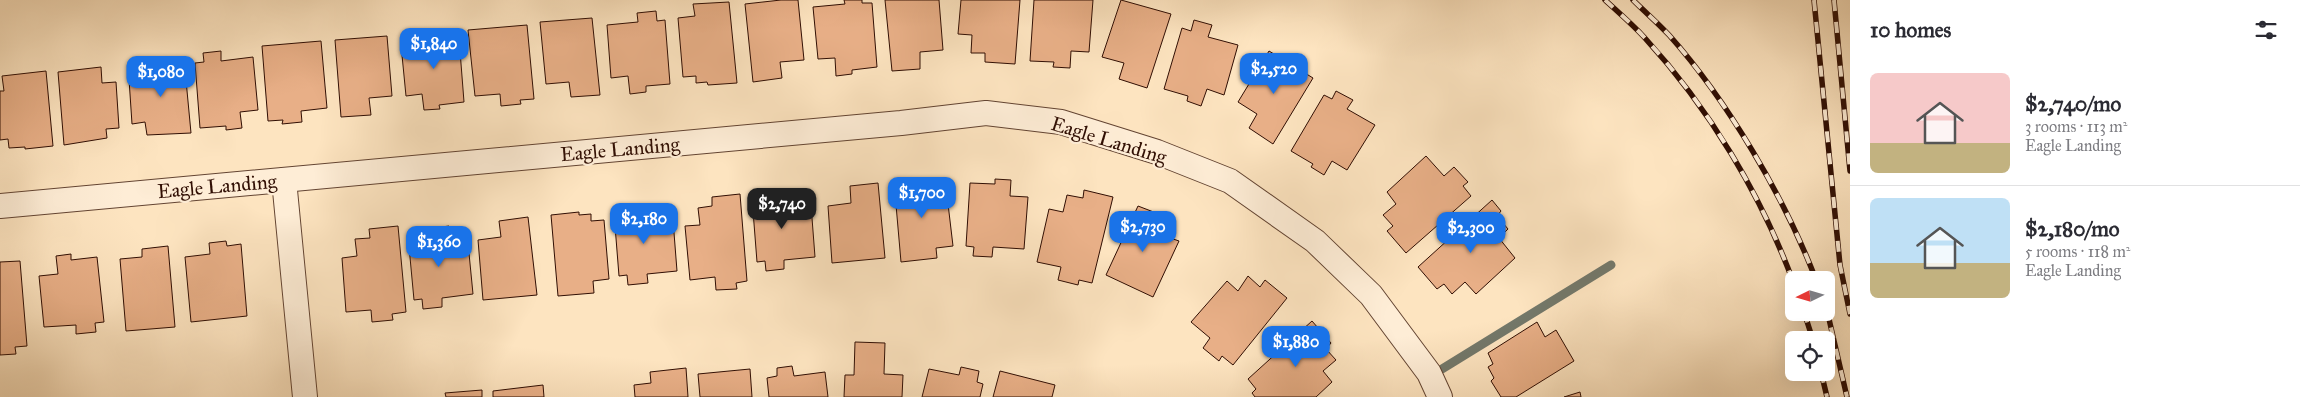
<!DOCTYPE html>
<meta charset="utf-8">
<style>
:root{--surface:#fff;--page:#f2f2f3;--text:#2b2b33;--muted:#7c7c81;--line:#e1e1e2;--accent:#1a73e8}
body{margin:0;font-family:"IM FELL Great Primer",serif;background:var(--page);color:var(--text);height:100vh;display:flex;flex-direction:column;font-size:19px;white-space:nowrap}
*{box-sizing:border-box;margin:0}
p{font-size:16px;color:var(--muted)}
.icon{flex:none;width:28px;height:28px;fill:none;stroke:currentColor;stroke-width:2;stroke-linecap:round;stroke-linejoin:round}
.map{position:relative;flex:1;overflow:hidden}
.panel{display:flex;flex-direction:column;background:var(--surface);width:450px}
.panel>*{flex:none}
.needle{width:32px;rotate:265deg}
.controls{position:absolute;left:1785px;top:271px;display:grid;gap:10px}
.controls a{display:grid;place-items:center;width:50px;height:50px;border-radius:8px;background:var(--surface);box-shadow:0 5px 20px #0002;font-size:25px}
.price{position:absolute;translate:-50% -42px;padding:0 11px;border-radius:10px;background:var(--accent);color:#fff;font-size:16px;line-height:32px;filter:drop-shadow(0 1px 2px #0008)}
.price::after{content:'';position:absolute;left:50%;top:30px;width:15px;height:11px;margin-left:-8px;background:inherit;clip-path:polygon(0 0,100% 0,50% 100%)}
.price.selected{background:#222;color:#fff}
ul{padding:0;list-style:none}
li{display:flex;align-items:center;gap:15px;height:125px;padding:0 20px}
li+li{border-top:1px solid var(--line)}
li span{display:grid;place-items:center;flex:none;width:140px;height:100px;border-radius:8px;color:#555}
li>.icon{margin-inline-start:auto}
span .icon{width:60px;height:60px;fill:#fffc;stroke-width:1}
li b{font-size:21px}
h2{display:flex;justify-content:space-between;align-items:center;height:60px;padding:0 20px;font-size:21px}
main{display:flex;flex:1;min-height:0}
.map>svg:first-child{display:block}
</style>
<main>
<div class="map">
<svg width="1850" height="397" viewBox="0 0 1850 397">
<rect width="100%" height="100%" fill="#fde4c0"/>
<filter id="stains"><feTurbulence type="fractalNoise" baseFrequency=".004" numOctaves="4"/><feColorMatrix values="0 0 0 0 .2 0 0 0 0 .09 0 0 0 0 .02 0 0 0 .5 -.17"/></filter>
<radialGradient id="worn" r=".72"><stop offset=".6" stop-color="#630" stop-opacity="0"/><stop offset="1" stop-color="#630" stop-opacity=".3"/></radialGradient>
<g fill="none" stroke-linecap="round" stroke-linejoin="round">
<!-- stream -->
<path stroke="#73786a" stroke-width="9" d="M1442,369L1611,265"/>
</g>
<!-- building -->
<g fill="#e8af87" stroke="#300e03">
<path d="M781,0H798L804,60L780,62L782,78L753,82L745,4Z"/>
<path d="M844,0H862V3H872L877,67L852,70V74L836,76L835,58L818,59L813,7L845,4Z"/>
<path d="M885,0H939L943,50L920,52V69L892,71Z"/>
<path d="M961,0H1020L1015,64L985,62V53H971L972,35L958,34Z"/>
<path d="M1034,0H1093L1089,52L1071,51L1070,68L1053,67L1054,62L1030,61Z"/>
<path d="M1121,0L1171,14L1147,88L1119,79L1124,63L1102,57Z"/>
<path d="M729,2L737,83L708,85L707,82L696,83V76L683,77L678,18L695,16L693,4Z"/>
<path d="M656,11L657,21L665,20L670,84L646,86V92L630,94L628,76L611,78L607,25L638,22L637,13Z"/>
<path d="M592,18L600,95L571,97L569,82L546,84L540,22Z"/>
<path d="M1194,20L1212,25L1208,37L1238,45L1224,95L1207,89L1201,106L1187,101L1188,96L1164,89L1182,28L1191,31Z"/>
<path d="M527,25L534,99L520,100L521,104L501,106L500,94L475,96L468,30Z"/>
<path d="M449,29L450,39L459,38L464,102L439,105L440,109L424,110L422,94L406,96L401,45L433,41L432,31Z"/>
<path d="M387,36L392,96L369,98L371,115L341,117L335,40Z"/>
<path d="M321,41L327,108L301,111L302,122L282,124L283,120L268,121L262,46Z"/>
<path d="M221,51V61L253,57L258,110L240,112L242,128L226,130V126L200,128L195,63L204,62L203,53Z"/>
<path d="M1269,51L1313,78L1273,144L1249,128L1257,114L1238,102Z"/>
<path d="M184,59L191,133L147,135L145,122L132,124L129,79L142,77L141,63Z"/>
<path d="M101,67L102,83L116,82L119,128L106,129L107,138L64,145L58,72Z"/>
<path d="M46,71L53,146L25,149V147L9,148L8,139L0,140V91H4L2,76Z"/>
<path d="M1336,91L1353,100L1347,109L1375,125L1347,170L1332,161L1324,175L1311,167L1313,164L1291,151L1324,95L1332,99Z"/>
<path d="M1426,156L1444,176L1454,167L1468,182L1463,186L1471,196L1406,253L1387,231L1393,226L1383,215L1396,204L1387,192Z"/>
<path d="M923,178V182L933,181L934,189L946,187L953,246L936,248L937,258L901,262L894,182Z"/>
<path d="M995,179L1011,180L1010,196L1028,197L1024,249L993,247L992,257L973,256L974,247L966,246L970,183L995,184Z"/>
<path d="M878,183L885,258L832,263L828,206L851,203L850,186Z"/>
<path d="M792,190L794,208L811,205L815,257L784,260V269L766,271L765,261L757,262L752,198L777,196V191Z"/>
<path d="M1084,190L1113,197L1092,283L1079,280L1078,285L1058,280L1061,267L1037,262L1049,209L1063,212L1067,195L1083,198Z"/>
<path d="M740,194L747,281L736,283L737,289L716,290L715,277L690,280L685,226L700,225L698,208L712,206V197Z"/>
<path d="M1492,200L1501,211L1497,216L1508,229L1499,238L1515,258L1476,294L1465,282L1452,294L1444,284L1437,289L1418,267Z"/>
<path d="M655,205L656,221L673,220L677,271L647,274L648,283L628,285L627,275L619,276L614,213L639,211V206Z"/>
<path d="M1138,206L1164,216L1156,233L1179,241L1153,297L1106,275Z"/>
<path d="M579,212V215L591,214V221L604,220L609,279L593,281L594,293L558,296L551,215Z"/>
<path d="M528,217L537,295L483,300L478,240L501,237L499,221Z"/>
<path d="M398,226L406,312L392,314L393,320L372,322L371,310L346,312L342,258L357,256L355,239L370,238L369,229Z"/>
<path d="M449,226L452,245L468,243L473,294L442,298V307L423,309L422,299L414,300L408,236L434,233V228Z"/>
<path d="M226,241L227,246L241,244L247,316L191,322L185,257L210,254L209,243Z"/>
<path d="M168,246L175,327L126,331L120,259L142,257V249Z"/>
<path d="M71,254V260L97,257L104,322L95,323L96,332L76,334V325L44,327L39,276L58,274L56,256Z"/>
<path d="M20,261L27,346L15,347L16,354L0,355V262Z"/>
<path d="M1248,276L1260,287L1265,280L1287,298L1233,365L1222,356L1219,361L1203,348L1210,338L1191,322L1227,281L1238,291Z"/>
<path d="M1312,321L1331,343L1326,349L1336,360L1323,371L1332,382L1316,397H1255L1252,393L1256,389L1248,379Z"/>
<path d="M1537,322L1545,337L1556,330L1574,361L1516,397H1501L1491,381L1494,378L1488,367L1493,364L1488,353Z"/>
<path d="M855,342L885,343L884,374L903,375L902,397H844L845,375H854Z"/>
<path d="M792,366L794,376L825,372L828,397H769L767,378L777,376V368Z"/>
<path d="M961,367L979,371L977,382L983,384L980,397H922L929,369L959,375Z"/>
<path d="M686,368L688,397H635L634,385L651,383L650,372Z"/>
<path d="M750,369L752,397H700L698,374Z"/>
<path d="M1000,371L1055,385L1052,397H993Z"/>
<path d="M543,385L544,397H493V391Z"/>
<path d="M482,390V397H446L445,393Z"/>
<path d="M1580,392L1581,397H1564Z"/>
</g>
<g fill="none" stroke-linecap="round" stroke-linejoin="round">
<defs>
<g id="minor">
<path d="M284,180L305,397"/>
<path d="M0,206L901,123L986,113L1061,122L1157,152L1230,181L1315,241L1371,295L1429,373L1440,397"/>
</g>
</defs>
<!-- minor casing -->
<use href="#minor" stroke="#634432" stroke-width="26"/>
<!-- minor -->
<use href="#minor" stroke="#feedd6" stroke-width="24"/>
<defs>
<g id="rail">
<path d="M1605,0C1618,12 1632,24 1644,37C1709,108 1761,194 1794,284"/>
<path d="M1633,0C1645,12 1658,23 1669,35C1727,100 1785,198 1816,280"/>
<path d="M1814,0L1840,265L1850,314"/>
<path d="M1834,0L1850,171"/>
<path d="M1826,306L1847,397"/>
<path d="M1804,312L1813,340"/>
<path d="M1821,372L1827,397"/>
</g>
</defs>
<!-- rail casing -->
<use href="#rail" stroke="#300e03" stroke-width="5.5"/>
<!-- rail -->
<use href="#rail" stroke="#feedd6" stroke-width="4" stroke-dasharray="11" stroke-linecap="butt"/>
</g>
<g text-anchor="middle" dominant-baseline="central" stroke-width="4.5" stroke-linejoin="round" paint-order="stroke">
<!-- street labels -->
<g font-size="20" fill="#300e03" stroke="#feedd6">
<text transform="translate(1109 140) rotate(17)">Eagle Landing</text>
<text transform="translate(620 149) rotate(-5)">Eagle Landing</text>
<text transform="translate(217 186) rotate(-5)">Eagle Landing</text>
</g>
</g>
<rect width="100%" height="100%" filter="url(#stains)"/>
<rect width="100%" height="100%" fill="url(#worn)"/>
</svg>
<div class="controls">
<a><svg class="needle" viewBox="-14 -14 28 28"><path d="M0-13l5 13h-10z" fill="#e53935"/><path d="M0 13l5-13h-10z" fill="#7c7c81"/></svg></a>
<a><svg class="icon" aria-label="locate" viewBox="0 0 24 24"><circle cx="12" cy="12" r="6"/><path d="M12 2v4M12 18v4M2 12h4M18 12h4"/></svg></a>
</div>
<b class="price" style="left:434px;top:70px">$1,840</b>
<b class="price" style="left:1274px;top:95px">$2,520</b>
<b class="price" style="left:161px;top:98px">$1,080</b>
<b class="price" style="left:922px;top:219px">$1,700</b>
<b class="price selected" style="left:782px;top:230px">$2,740</b>
<b class="price" style="left:644px;top:245px">$2,180</b>
<b class="price" style="left:1143px;top:253px">$2,730</b>
<b class="price" style="left:1471px;top:254px">$2,300</b>
<b class="price" style="left:439px;top:268px">$1,360</b>
<b class="price" style="left:1296px;top:368px">$1,880</b>
</div>
<section class="panel">
<h2>10 homes<svg class="icon" aria-label="filters" viewBox="0 0 24 24"><path d="M4 7h16M4 17h16"/><circle cx="9" cy="7" r="2"/><circle cx="15" cy="17" r="2"/></svg></h2>
<ul>
<li><span style="background:linear-gradient(#f6c9c9 70%,#c2b280 0)"><svg class="icon" aria-label="home" viewBox="0 0 24 24"><path d="M3 11l9-7 9 7M6 9v11h12V9"/></svg></span><div><b>$2,740/mo</b><p>3 rooms · 113 m²</p><p>Eagle Landing</p></div></li>
<li><span style="background:linear-gradient(#bfe0f5 65%,#c2b280 0)"><svg class="icon" aria-label="home" viewBox="0 0 24 24"><path d="M3 11l9-7 9 7M6 9v11h12V9"/></svg></span><div><b>$2,180/mo</b><p>5 rooms · 118 m²</p><p>Eagle Landing</p></div></li>
</ul>
</section>
</main>
